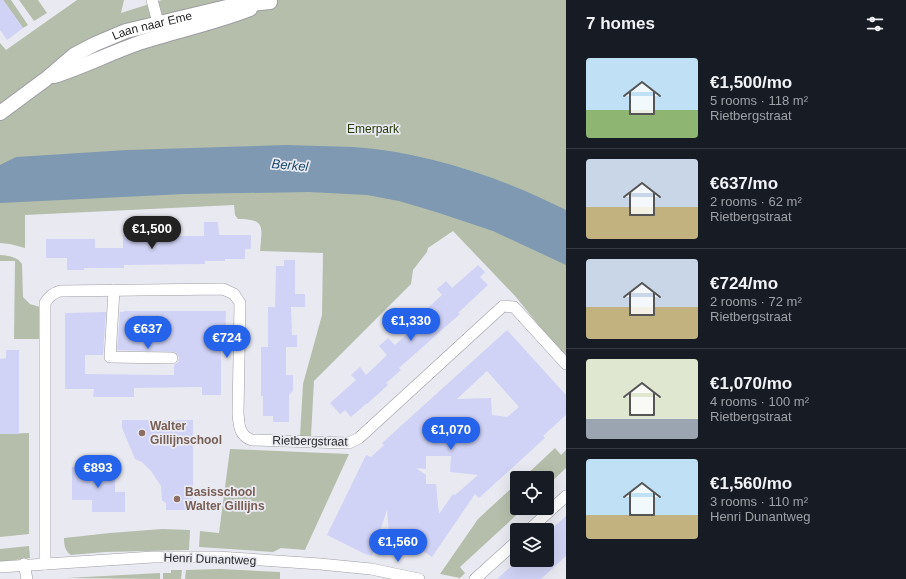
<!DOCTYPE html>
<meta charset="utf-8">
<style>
:root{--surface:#171b24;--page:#242831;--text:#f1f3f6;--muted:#9ea1a6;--line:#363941;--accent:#2563eb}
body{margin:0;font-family:Arial,sans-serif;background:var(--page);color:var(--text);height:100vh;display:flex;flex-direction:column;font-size:15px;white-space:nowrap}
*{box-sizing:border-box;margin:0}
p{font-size:13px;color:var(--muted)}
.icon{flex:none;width:22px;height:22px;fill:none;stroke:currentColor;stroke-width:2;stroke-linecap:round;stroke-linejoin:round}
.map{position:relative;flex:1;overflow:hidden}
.panel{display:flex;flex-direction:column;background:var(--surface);width:340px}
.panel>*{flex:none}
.controls{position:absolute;left:510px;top:471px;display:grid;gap:8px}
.controls a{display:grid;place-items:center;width:44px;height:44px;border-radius:4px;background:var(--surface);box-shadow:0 4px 16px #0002;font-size:20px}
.price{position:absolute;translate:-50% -34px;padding:0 9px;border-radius:14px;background:var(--accent);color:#fff;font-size:13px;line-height:26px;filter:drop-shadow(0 1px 2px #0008)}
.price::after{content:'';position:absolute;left:50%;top:24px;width:12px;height:9px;margin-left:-6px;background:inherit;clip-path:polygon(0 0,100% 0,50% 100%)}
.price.selected{background:#222;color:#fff}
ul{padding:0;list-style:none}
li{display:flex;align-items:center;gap:12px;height:100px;padding:0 20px}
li+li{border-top:1px solid var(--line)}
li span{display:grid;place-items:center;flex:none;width:112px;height:80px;border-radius:4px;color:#555}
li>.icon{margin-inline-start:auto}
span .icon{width:48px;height:48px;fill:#fffc;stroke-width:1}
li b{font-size:17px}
h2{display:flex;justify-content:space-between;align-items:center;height:48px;padding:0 20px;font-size:17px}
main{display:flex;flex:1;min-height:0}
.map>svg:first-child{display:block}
</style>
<main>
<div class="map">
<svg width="566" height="579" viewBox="0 0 566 579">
<rect width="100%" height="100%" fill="#e9eaf1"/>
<!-- green -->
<g fill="#b4beab">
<path d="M3,0H11L28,25L23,28Z"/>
<path d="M19,0H38L47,13L34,21Z"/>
<path d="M77,0H124L121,13L162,0H566V357L547,336L516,297L453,231L428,248L427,252L413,270L411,284L314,381L311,436H300L303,384L322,315L323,253L260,251C262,227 266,219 238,219L235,215L234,205L25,215V248L10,244L0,243V43L6,50Z"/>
<path d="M0,255C10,256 16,256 22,264L23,297L30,304L40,307V339H14L15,261H0Z"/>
<path d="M29,433V534L0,537V434Z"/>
<path d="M555,448L561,455L566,450V468L547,486V478H523Z"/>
<path d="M230,449L349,454L305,550L281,548L273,552L199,547L200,531L219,533Z"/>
<path d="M517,483V508H524L460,567L465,573L460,578L440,574L478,519Z"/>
<path d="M162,529L190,530L189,550L105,552L71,555C65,551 64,545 64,538L110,533Z"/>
<path d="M29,546L30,558L0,562V549Z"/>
<path d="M220,569L280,572V579H185L186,570Z"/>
<path d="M171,570H182L181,579H163V573H171Z"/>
<path d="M160,573V579L67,578Z"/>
</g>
<!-- water -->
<path fill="#7e99b1" d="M286,145C308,146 331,146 353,147C426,152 501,177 566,210V265L493,231L436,212L399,201L367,195L309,192L184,194L0,203V165L16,157L127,150Z"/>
<!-- building -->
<g fill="#d0d3f5" fill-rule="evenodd">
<path d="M0,0H3L23,28L7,40L0,30Z"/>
<path d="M204,222H218L219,235H251V249H245V259H225V261H205V264L124,265V268H84V270H67V258H46V239H95V248H123V235L136,236V241H164V232H176V236H204Z"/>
<path d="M284,260H295V294H305V307H291L292,335H297V347H286V375H293V391L289,395V422H273V416H263V396H261V347H268V307H275L276,266H284Z"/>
<path d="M478,265L485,272L480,277L488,285L458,313L460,314L399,368L401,370L386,383L388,385L367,404V403L351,417L345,410L340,414L330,403L356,380L351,375L360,367L366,375L387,355L379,346L388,338L395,345L416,326L408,317L417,309L421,314L442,295L437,289L446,281L452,288Z"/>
<path d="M124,311H226L225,348H221V395H202V387L134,388V397H93L94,389H65V313L106,312L103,355H85V374L174,375V365L178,362L179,358L178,355L175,352L117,350L120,312H124Z"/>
<path d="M507,330L566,395V415L543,436L545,438L479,498L475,494L432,557L411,543L390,546L387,510L372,556L365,554L327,535L366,455L371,457L384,445L382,443ZM487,371L519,407L507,417L492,415L491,398L457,399ZM426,456H451L450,472L478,475L455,495L453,494L439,514L436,484H426V475L416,468L426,469Z"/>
<path d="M6,350H19V434H0V359L6,358Z"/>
<path d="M122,420H193V510H166V503L162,500L161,486L151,471L142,462L135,459L122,428Z"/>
<path d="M72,467H115V492H125V512H92V500H72Z"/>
<path d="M566,516V556L541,579H497L518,560H547V533Z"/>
</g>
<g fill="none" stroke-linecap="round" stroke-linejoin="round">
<defs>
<g id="minor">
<path d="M152,0L160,30"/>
<path d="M114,290L110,357L172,358"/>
<path d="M529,530L566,496"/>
<path d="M24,564L27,579"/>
<path d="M45,564V303C49,296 53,293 60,291L223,289L234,294L240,303L238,413C239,425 239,436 252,440L345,443H349L359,438L503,306L514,307L566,364"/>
<path d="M0,567L153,557H218L320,564L371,569L419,579"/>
<path d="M475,579L517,541"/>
</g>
<g id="tertiary">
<path d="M54,76C83,67 110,53 139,43C176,31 214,23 250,9"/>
<path id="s1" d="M0,113L46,79L74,55L95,44L126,31L231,6L270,2"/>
</g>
</defs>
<!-- minor casing -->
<use href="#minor" stroke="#9d9da4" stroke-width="12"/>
<!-- tertiary casing -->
<use href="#tertiary" stroke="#9d9da4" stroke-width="16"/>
<!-- minor -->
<use href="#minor" stroke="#fff" stroke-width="11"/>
<!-- tertiary -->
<use href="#tertiary" stroke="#fff" stroke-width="14"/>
</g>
<!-- markers -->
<g fill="#8d6e63" stroke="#e9eaf1" stroke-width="1.5">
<circle cx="142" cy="433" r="4"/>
<circle cx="177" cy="499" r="4"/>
</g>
<g text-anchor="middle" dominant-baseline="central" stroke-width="3.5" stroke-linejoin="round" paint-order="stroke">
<!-- street labels -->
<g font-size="12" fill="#28282b" stroke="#e9eaf1">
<text stroke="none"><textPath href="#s1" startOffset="178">Laan naar Eme</textPath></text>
<text transform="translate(310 441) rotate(1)">Rietbergstraat</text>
<text transform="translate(210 559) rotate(2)">Henri Dunantweg</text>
</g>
<!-- park labels -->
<g font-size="12" fill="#283c0b" stroke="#e9eaf1">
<text x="373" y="129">Emerpark</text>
</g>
<!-- education labels -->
<g font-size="12" font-weight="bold" fill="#785e54" stroke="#e9eaf1" text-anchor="start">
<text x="150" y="426">Walter<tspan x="150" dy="14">Gillijnschool</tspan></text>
<text x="185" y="492">Basisschool<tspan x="185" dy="14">Walter Gillijns</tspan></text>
</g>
<!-- water labels -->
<g font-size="13" font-style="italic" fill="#1d4a6d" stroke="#e9eaf1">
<text transform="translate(290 165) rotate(5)">Berkel</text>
</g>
</g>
</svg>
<div class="controls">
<a><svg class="icon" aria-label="locate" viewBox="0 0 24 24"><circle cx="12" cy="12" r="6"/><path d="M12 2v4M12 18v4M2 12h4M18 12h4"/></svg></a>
<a><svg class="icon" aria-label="layers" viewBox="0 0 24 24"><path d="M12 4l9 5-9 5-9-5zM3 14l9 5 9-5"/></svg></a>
</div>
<b class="price selected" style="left:152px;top:250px">€1,500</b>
<b class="price" style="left:411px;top:342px">€1,330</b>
<b class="price" style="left:148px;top:350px">€637</b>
<b class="price" style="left:227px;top:359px">€724</b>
<b class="price" style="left:451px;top:451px">€1,070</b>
<b class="price" style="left:98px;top:489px">€893</b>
<b class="price" style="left:398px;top:563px">€1,560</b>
</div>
<section class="panel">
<h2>7 homes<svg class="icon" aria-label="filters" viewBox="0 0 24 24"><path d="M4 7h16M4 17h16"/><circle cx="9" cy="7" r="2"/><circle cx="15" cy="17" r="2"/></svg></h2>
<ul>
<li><span style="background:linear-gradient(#bfe0f5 65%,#8fb573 0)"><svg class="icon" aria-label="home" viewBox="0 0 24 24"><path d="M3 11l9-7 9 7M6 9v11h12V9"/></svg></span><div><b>€1,500/mo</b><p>5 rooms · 118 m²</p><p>Rietbergstraat</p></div></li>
<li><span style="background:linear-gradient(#c9d6e8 60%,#c2b280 0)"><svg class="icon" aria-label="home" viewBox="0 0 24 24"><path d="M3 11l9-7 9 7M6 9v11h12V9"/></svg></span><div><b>€637/mo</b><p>2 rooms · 62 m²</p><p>Rietbergstraat</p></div></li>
<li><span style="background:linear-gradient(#c9d6e8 60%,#c2b280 0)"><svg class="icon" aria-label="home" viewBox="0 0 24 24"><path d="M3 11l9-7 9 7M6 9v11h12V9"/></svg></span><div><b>€724/mo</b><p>2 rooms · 72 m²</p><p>Rietbergstraat</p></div></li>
<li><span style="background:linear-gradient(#dfe7d0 75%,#9aa5b1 0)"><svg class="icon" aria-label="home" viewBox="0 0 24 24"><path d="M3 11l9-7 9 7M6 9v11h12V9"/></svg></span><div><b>€1,070/mo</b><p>4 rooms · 100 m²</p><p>Rietbergstraat</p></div></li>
<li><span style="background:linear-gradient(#bfe0f5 70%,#c2b280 0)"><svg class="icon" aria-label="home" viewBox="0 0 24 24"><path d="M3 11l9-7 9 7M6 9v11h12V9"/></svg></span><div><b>€1,560/mo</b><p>3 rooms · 110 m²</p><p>Henri Dunantweg</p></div></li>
</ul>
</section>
</main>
